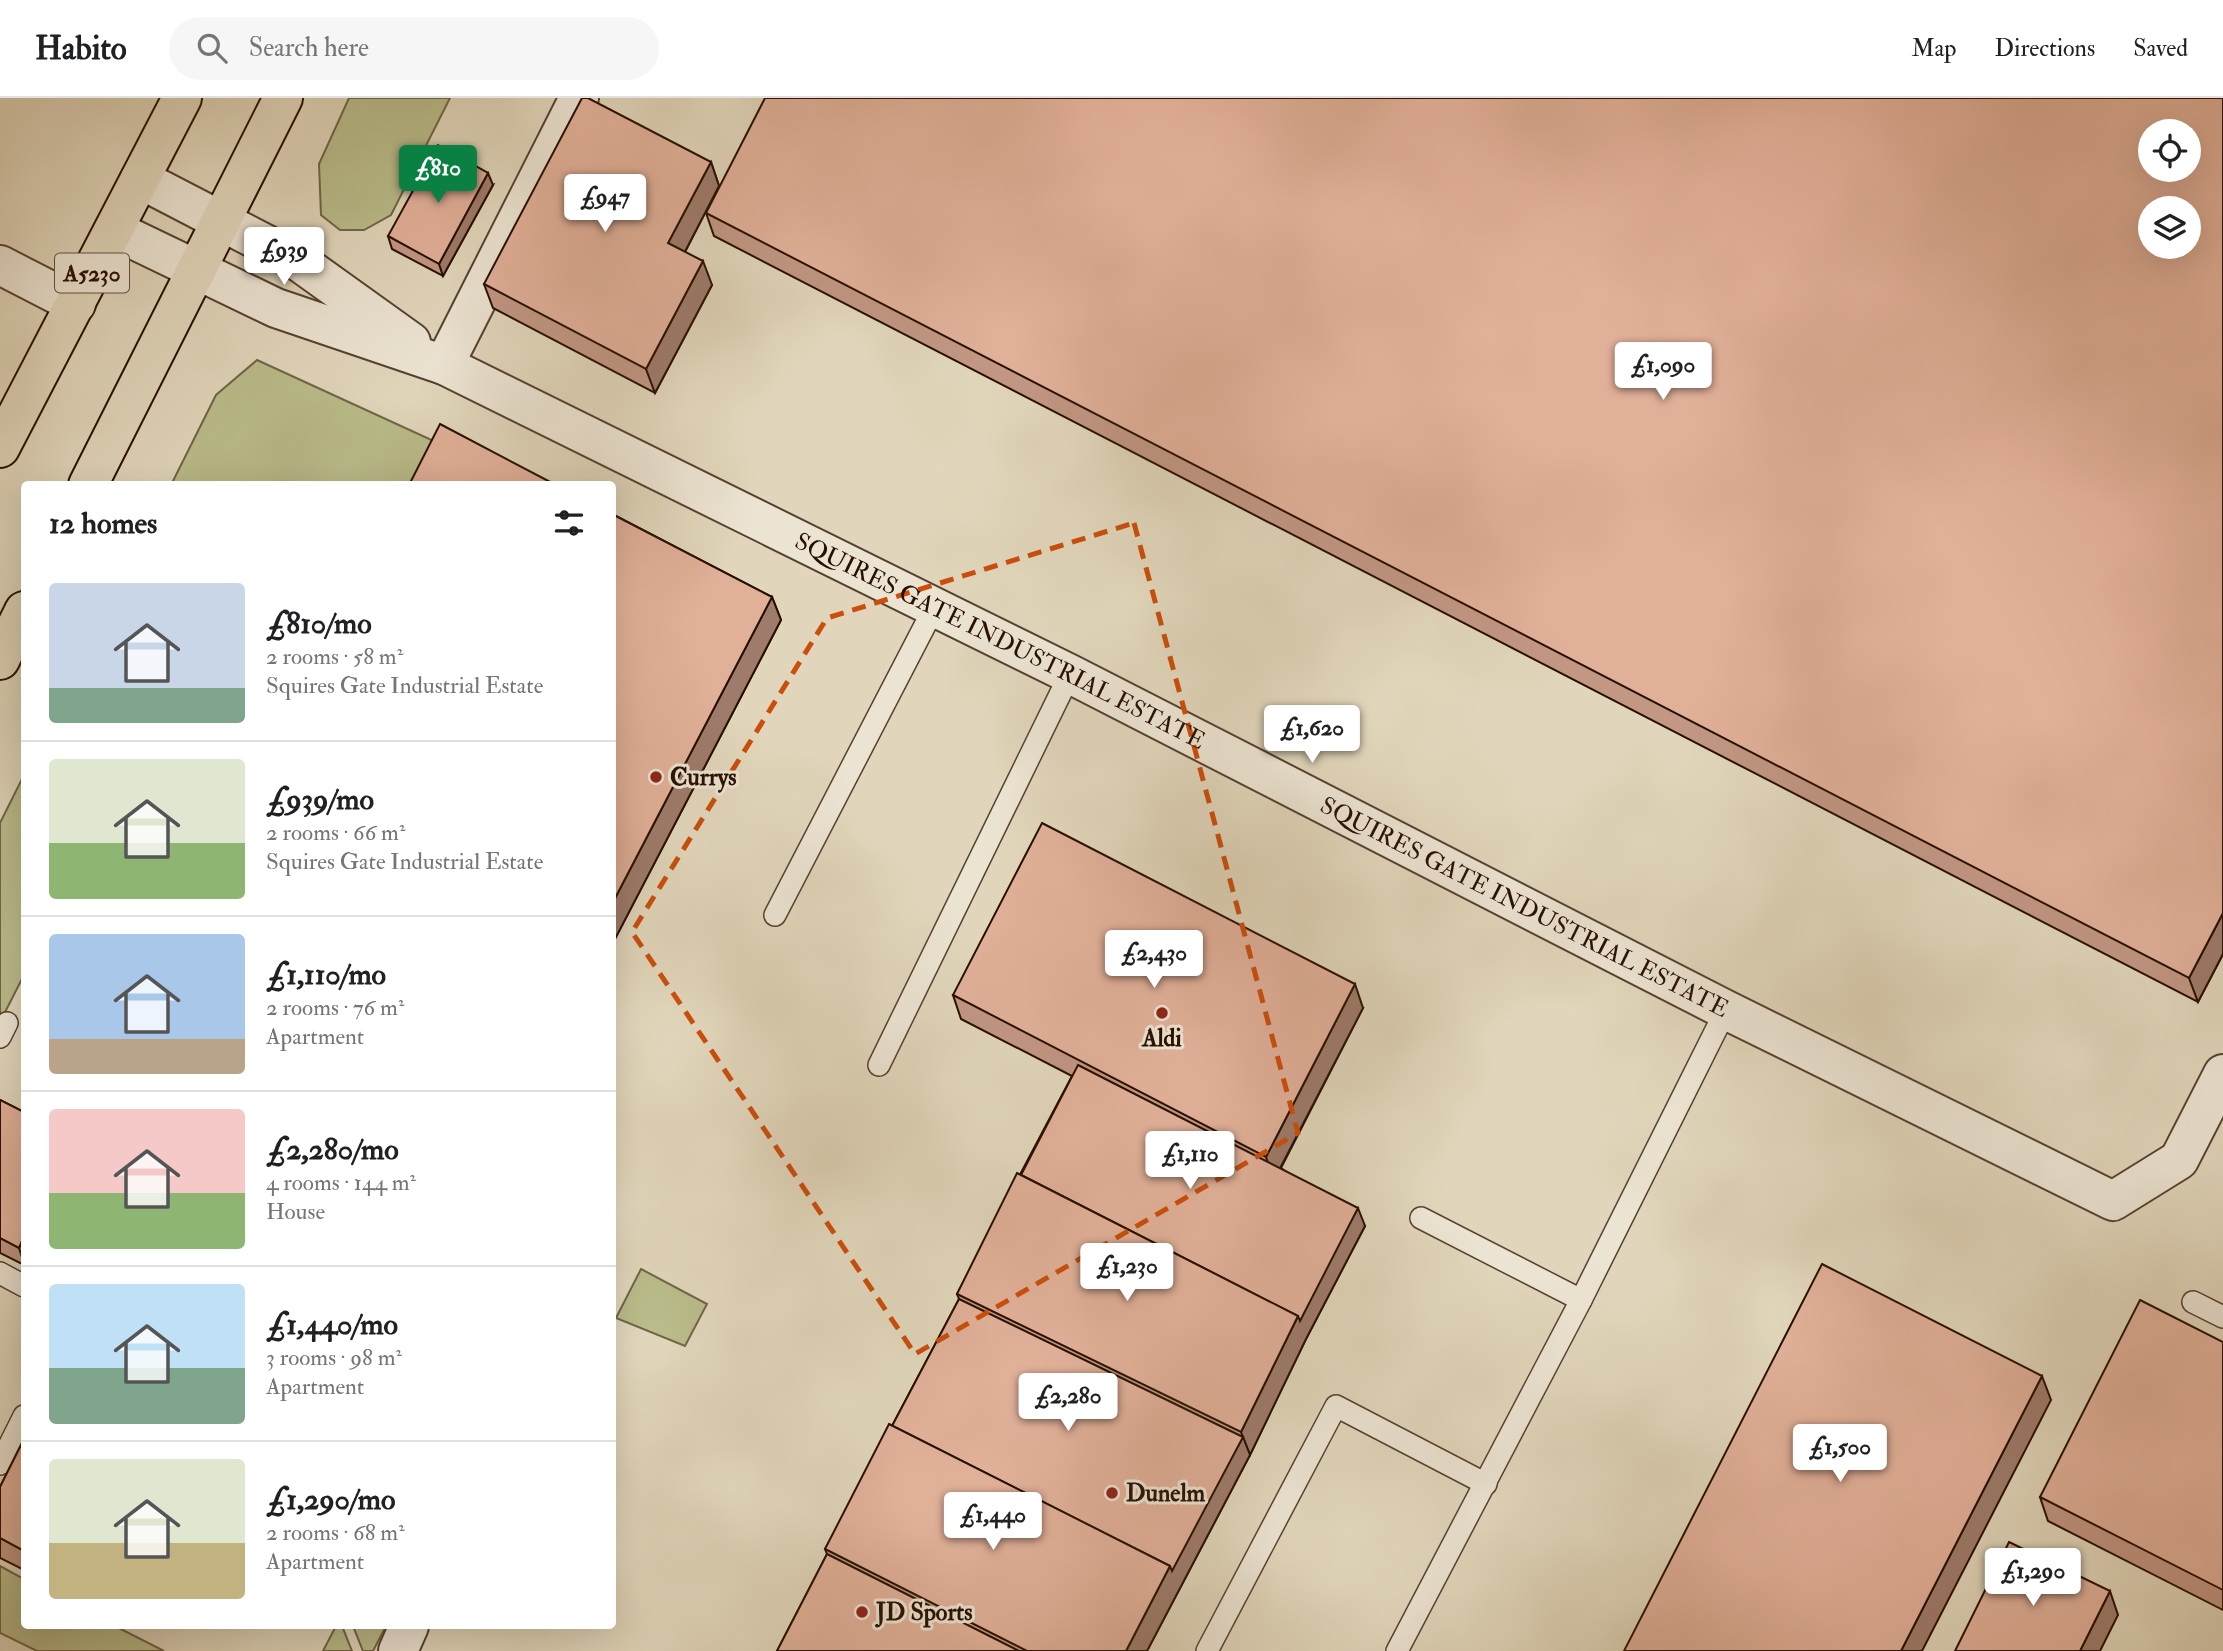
<!DOCTYPE html>
<meta charset="utf-8">
<style>
:root{--surface:#fff;--page:#f6f6f6;--text:#202124;--muted:#757577;--line:#e0e0e0;--accent:#0b8043}
body{margin:0;font-family:"IM FELL Double Pica",serif;background:var(--page);color:var(--text);height:100vh;display:flex;flex-direction:column;font-size:26px;white-space:nowrap}
*{box-sizing:border-box;margin:0}
p{font-size:23px;color:var(--muted)}
.icon{flex:none;width:38px;height:38px;fill:none;stroke:currentColor;stroke-width:2;stroke-linecap:round;stroke-linejoin:round}
.map{position:relative;flex:1;overflow:hidden}
.side{position:absolute;left:21px;top:383px;width:595px;height:1148px;display:flex;flex-direction:column;background:var(--surface);border-radius:7px;box-shadow:0 7px 28px #0002}
.side>*{flex:none}
.tools{position:absolute;left:2138px;top:21px;display:grid;gap:14px}
.tools a{display:grid;place-items:center;width:63px;height:63px;border-radius:50%;background:var(--surface);box-shadow:0 7px 28px #0002;font-size:35px}
.price{position:absolute;translate:-50% -60px;padding:0 16px;border-radius:7px;background:#fff;color:#222;font-size:23px;line-height:46px;filter:drop-shadow(0 2px 4px #0008)}
.price::after{content:'';position:absolute;left:50%;top:42px;width:21px;height:16px;margin-left:-10px;background:inherit;clip-path:polygon(0 0,100% 0,50% 100%)}
.price.on{background:var(--accent);color:#fff}
ul{padding:0;list-style:none}
li{display:flex;align-items:center;gap:21px;height:175px;padding:0 28px}
li+li{border-top:2px solid var(--line)}
li span{display:grid;place-items:center;flex:none;width:196px;height:140px;border-radius:7px;color:#555}
li>.icon{margin-inline-start:auto}
span .icon{width:84px;height:84px;fill:#fffc;stroke-width:1}
li b{font-size:30px}
h2{display:flex;justify-content:space-between;align-items:center;height:84px;padding:0 28px;font-size:30px}
header{display:flex;align-items:center;gap:42px;box-sizing:border-box;height:98px;padding:0 35px;background:var(--surface);border-bottom:2px solid var(--line)}
header strong{font-size:33px}
nav{display:flex;gap:38px;margin-inline-start:auto;font-size:24px}
.search{width:490px;height:63px;background:var(--page);display:flex;align-items:center;gap:18px;box-sizing:border-box;padding:0 24px;border-radius:38px;color:var(--muted);font-size:26px}
.map>svg:first-child{display:block}
</style>
<header>
<strong>Habito</strong>
<div class="search"><svg class="icon" aria-label="search" viewBox="0 0 24 24"><circle cx="10" cy="10" r="6"/><path d="M15 15l6 6"/></svg>Search here</div>
<nav><a>Map</a><a>Directions</a><a>Saved</a></nav>
</header>
<div class="map">
<svg width="2223" height="1553" viewBox="0 0 2223 1553">
<rect width="100%" height="100%" fill="#e1d6bb"/>
<filter id="stains"><feTurbulence type="fractalNoise" baseFrequency=".00286" numOctaves="4"/><feColorMatrix values="0 0 0 0 .2 0 0 0 0 .09 0 0 0 0 .02 0 0 0 .5 -.17"/></filter>
<radialGradient id="worn" r=".72"><stop offset=".6" stop-color="#630" stop-opacity="0"/><stop offset="1" stop-color="#630" stop-opacity=".3"/></radialGradient>
<!-- green -->
<g fill="#babc8b" stroke="#706647" stroke-width="2">
<path d="M349,0H450L391,117L364,132H340L321,117L319,66Z"/>
<path d="M257,262L449,350L430,387H171L216,297Z"/>
<path d="M24,677V877L0,924V725Z"/>
<path d="M641,1171L707,1206L685,1248L616,1220Z"/>
<path d="M0,1468L24,1481V1528H115L164,1553H37L0,1535Z"/>
<path d="M336,1528H342L352,1553H323Z"/>
<path d="M353,1528H386L373,1553H363Z"/>
</g>
<g fill="none" stroke-linecap="round" stroke-linejoin="round">
<defs>
<g id="lane">
<path d="M775,817L934,510"/>
<path d="M0,939L7,925"/>
<path d="M879,967L1070,576"/>
<path d="M1421,1120L1581,1202"/>
<path d="M0,1175L24,1188"/>
<path d="M2193,1204L2223,1219"/>
<path d="M0,1366L24,1318"/>
<path d="M1207,1553L1336,1308L1486,1386"/>
<path d="M1397,1553L1581,1202L1726,912"/>
</g>
<g id="street">
<path d="M140,81L298,163L411,244"/>
<path id="s1" d="M114,132L276,210L444,267L1070,576L1726,912L2113,1103L2179,1062L2223,976"/>
<path d="M0,167L76,206"/>
<path d="M444,267L579,0"/>
<path d="M398,1553L409,1528"/>
</g>
<g id="primary">
<path d="M0,350L182,0"/>
<path d="M88,387L283,0"/>
<path d="M0,562L24,513"/>
</g>
</defs>
<!-- lane casing -->
<use href="#lane" stroke="#564131" stroke-width="24"/>
<!-- street casing -->
<use href="#street" stroke="#564131" stroke-width="42"/>
<!-- primary casing -->
<use href="#primary" stroke="#270f03" stroke-width="42"/>
<!-- lane -->
<use href="#lane" stroke="#ece4d3" stroke-width="21"/>
<!-- street -->
<use href="#street" stroke="#ece4d3" stroke-width="38"/>
<!-- primary -->
<use href="#primary" stroke="#e1d6bb" stroke-width="38"/>
</g>
<!-- wall -->
<g fill="#c29784" stroke="#270f03" stroke-width="2">
<path d="M2223,0V856L2198,904L714,138L706,115Z"/>
<path d="M711,64L719,88L685,154L712,187L655,295L493,210L484,186Z"/>
<path d="M493,87L443,178L392,151L388,138Z"/>
<path d="M612,416L772,499L781,522L616,839L612,837Z"/>
<path d="M953,897L1363,910L1281,1070L1365,1128L1306,1241L1250,1357L1147,1553H777L827,1456L825,1451L892,1328L959,1201L957,1196L1072,978L961,921Z"/>
<path d="M0,1002L24,1014V1167L0,1155Z"/>
<path d="M2223,1244V1512L2048,1423L2040,1399Z"/>
<path d="M24,1341V1472L0,1460V1389Z"/>
</g>
<!-- shaded-wall -->
<g fill="#9e7b6b" stroke="#270f03" stroke-width="2">
<path d="M711,64L719,88L677,169L668,145Z"/>
<path d="M488,75L493,87L443,178L439,166Z"/>
<path d="M703,163L712,187L655,295L646,271Z"/>
<path d="M772,499L781,522L616,839L612,828V806Z"/>
<path d="M2223,815V856L2198,904L2189,880Z"/>
<path d="M1355,886L1363,910L1274,1082L1266,1059Z"/>
<path d="M1358,1110L1365,1128L1306,1241L1250,1357L1241,1334L1298,1218Z"/>
<path d="M24,1138V1165L19,1150Z"/>
<path d="M2042,1278L2051,1302L1922,1553H1901Z"/>
<path d="M1243,1339L1250,1357L1147,1553H1126L1170,1468Z"/>
<path d="M2110,1493L2118,1517L2100,1553H2080Z"/>
</g>
<!-- building -->
<g fill="#e1b099" stroke="#270f03" stroke-width="2" fill-rule="evenodd">
<path d="M582,0H588L711,64L668,145L703,163L646,271L484,186Z"/>
<path d="M765,0H2223V815L2189,880L706,115ZM2151,33H2189V72H2151ZM2151,110H2189V149H2151Z"/>
<path d="M438,47L488,75L439,166L388,138Z"/>
<path d="M440,326L556,387H409Z"/>
<path d="M612,416L772,499L612,806Z"/>
<path d="M1042,725L1355,886L1266,1059L953,897Z"/>
<path d="M1078,967L1358,1110L1300,1223L1298,1218L1021,1077Z"/>
<path d="M0,1002L24,1014V1138L19,1150L0,1140Z"/>
<path d="M1017,1075L1298,1218L1241,1334L957,1196Z"/>
<path d="M1822,1166L2042,1278L1901,1553H1624Z"/>
<path d="M959,1201L1243,1339L1172,1473L1170,1468L892,1328Z"/>
<path d="M2140,1202L2223,1244V1492L2040,1399Z"/>
<path d="M889,1326L1170,1468L1126,1553H1027L825,1451Z"/>
<path d="M24,1341V1453L0,1440V1389Z"/>
<path d="M2009,1444L2110,1493L2080,1553H1955Z"/>
<path d="M827,1456L1019,1553H777Z"/>
</g>
<!-- marked area -->
<path fill="none" stroke="#cb4e0b" stroke-width="5" stroke-dasharray="14 9" stroke-linejoin="round" d="M1134,425L1298,1035L915,1256L632,834L827,520Z"/>
<!-- markers -->
<g fill="#8f2418" stroke="#ece4d3" stroke-width="2.5">
<circle cx="656" cy="679" r="7"/>
<circle cx="1162" cy="915" r="7"/>
<circle cx="1112" cy="1395" r="7"/>
<circle cx="862" cy="1514" r="7"/>
</g>
<g text-anchor="middle" dominant-baseline="central" stroke-width="6" stroke-linejoin="round" paint-order="stroke">
<!-- shield labels -->
<rect fill="#ece4d3" stroke="#624f41" stroke-width="2" x="55" y="155.5" width="74" height="39" rx="5"/>
<g font-size="23" font-weight="bold" fill="#270f03">
<text x="92" y="175">A5230</text>
</g>
<!-- street labels -->
<g font-size="24" fill="#270f03" stroke="#ece4d3">
<text stroke="none"><textPath href="#s1" startOffset="978">SQUIRES GATE INDUSTRIAL ESTATE</textPath></text>
<text stroke="none"><textPath href="#s1" startOffset="1566">SQUIRES GATE INDUSTRIAL ESTATE</textPath></text>
</g>
<!-- poi labels -->
<g font-size="24" font-weight="bold" fill="#270f03" stroke="#ece4d3" text-anchor="start">
<text x="670" y="679">Currys</text>
<text x="1162" y="940" text-anchor="middle">Aldi</text>
<text x="1126" y="1395">Dunelm</text>
<text x="876" y="1514">JD Sports</text>
</g>
</g>
<rect width="100%" height="100%" filter="url(#stains)"/>
<rect width="100%" height="100%" fill="url(#worn)"/>
</svg>
<div class="tools">
<a><svg class="icon" aria-label="locate" viewBox="0 0 24 24"><circle cx="12" cy="12" r="6"/><path d="M12 2v4M12 18v4M2 12h4M18 12h4"/></svg></a>
<a><svg class="icon" aria-label="layers" viewBox="0 0 24 24"><path d="M12 4l9 5-9 5-9-5zM3 14l9 5 9-5"/></svg></a>
</div>
<b class="price on" style="left:438px;top:107px">£810</b>
<b class="price" style="left:605px;top:136px">£947</b>
<b class="price" style="left:284px;top:189px">£939</b>
<b class="price" style="left:1663px;top:304px">£1,090</b>
<b class="price" style="left:1312px;top:667px">£1,620</b>
<b class="price" style="left:1154px;top:892px">£2,430</b>
<b class="price" style="left:1190px;top:1093px">£1,110</b>
<b class="price" style="left:1127px;top:1205px">£1,230</b>
<b class="price" style="left:1068px;top:1335px">£2,280</b>
<b class="price" style="left:1840px;top:1386px">£1,500</b>
<b class="price" style="left:993px;top:1454px">£1,440</b>
<b class="price" style="left:2033px;top:1510px">£1,290</b>
<section class="side">
<h2>12 homes<svg class="icon" aria-label="filters" viewBox="0 0 24 24"><path d="M4 7h16M4 17h16"/><circle cx="9" cy="7" r="2"/><circle cx="15" cy="17" r="2"/></svg></h2>
<ul>
<li><span style="background:linear-gradient(#c9d6e8 75%,#7fa58c 0)"><svg class="icon" aria-label="home" viewBox="0 0 24 24"><path d="M3 11l9-7 9 7M6 9v11h12V9"/></svg></span><div><b>£810/mo</b><p>2 rooms · 58 m²</p><p>Squires Gate Industrial Estate</p></div></li>
<li><span style="background:linear-gradient(#dfe7d0 60%,#8fb573 0)"><svg class="icon" aria-label="home" viewBox="0 0 24 24"><path d="M3 11l9-7 9 7M6 9v11h12V9"/></svg></span><div><b>£939/mo</b><p>2 rooms · 66 m²</p><p>Squires Gate Industrial Estate</p></div></li>
<li><span style="background:linear-gradient(#a9c7e8 75%,#b9a48a 0)"><svg class="icon" aria-label="home" viewBox="0 0 24 24"><path d="M3 11l9-7 9 7M6 9v11h12V9"/></svg></span><div><b>£1,110/mo</b><p>2 rooms · 76 m²</p><p>Apartment</p></div></li>
<li><span style="background:linear-gradient(#f6c9c9 60%,#8fb573 0)"><svg class="icon" aria-label="home" viewBox="0 0 24 24"><path d="M3 11l9-7 9 7M6 9v11h12V9"/></svg></span><div><b>£2,280/mo</b><p>4 rooms · 144 m²</p><p>House</p></div></li>
<li><span style="background:linear-gradient(#bfe0f5 60%,#7fa58c 0)"><svg class="icon" aria-label="home" viewBox="0 0 24 24"><path d="M3 11l9-7 9 7M6 9v11h12V9"/></svg></span><div><b>£1,440/mo</b><p>3 rooms · 98 m²</p><p>Apartment</p></div></li>
<li><span style="background:linear-gradient(#dfe7d0 60%,#c2b280 0)"><svg class="icon" aria-label="home" viewBox="0 0 24 24"><path d="M3 11l9-7 9 7M6 9v11h12V9"/></svg></span><div><b>£1,290/mo</b><p>2 rooms · 68 m²</p><p>Apartment</p></div></li>
</ul>
</section>
</div>
